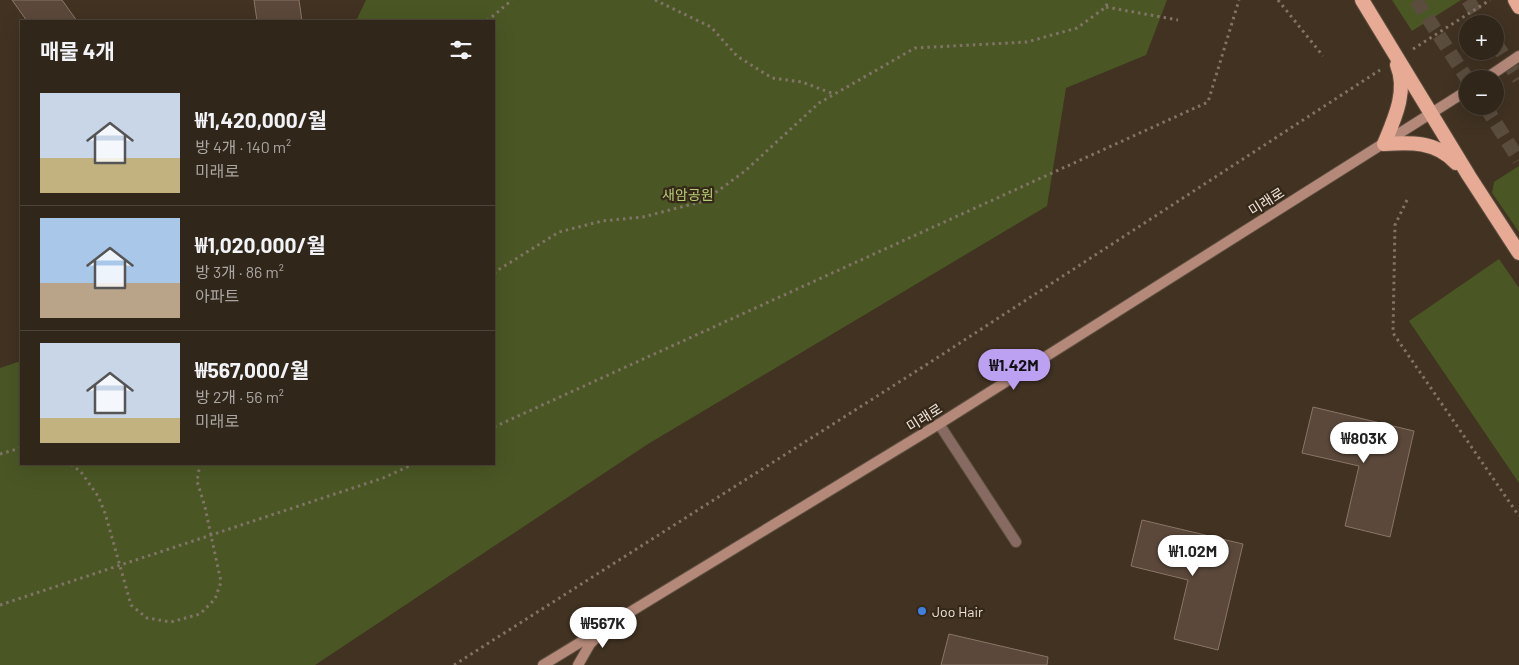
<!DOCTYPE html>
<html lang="ko">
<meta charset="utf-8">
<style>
:root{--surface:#31261a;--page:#392e23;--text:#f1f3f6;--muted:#a8a5a2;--line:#4c4339;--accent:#bca0f2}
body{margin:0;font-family:Barlow,"Noto Sans KR",sans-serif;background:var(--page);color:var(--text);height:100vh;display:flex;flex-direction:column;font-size:19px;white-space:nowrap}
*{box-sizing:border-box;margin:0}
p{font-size:16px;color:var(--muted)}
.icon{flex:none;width:28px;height:28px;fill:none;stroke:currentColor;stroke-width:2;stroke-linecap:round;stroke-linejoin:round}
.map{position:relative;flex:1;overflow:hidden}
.panel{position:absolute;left:20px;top:20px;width:475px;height:445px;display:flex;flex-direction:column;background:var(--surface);border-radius:0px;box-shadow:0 5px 20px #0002,0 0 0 1px var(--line)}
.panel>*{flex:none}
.tools{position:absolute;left:1459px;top:15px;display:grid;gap:10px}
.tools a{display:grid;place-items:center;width:45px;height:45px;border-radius:50%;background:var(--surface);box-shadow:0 5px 20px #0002,0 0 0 1px var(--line);font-size:25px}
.price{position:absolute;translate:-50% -42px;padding:0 11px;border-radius:18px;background:#fff;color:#222;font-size:16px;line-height:32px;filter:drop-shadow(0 1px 2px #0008)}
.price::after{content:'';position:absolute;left:50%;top:30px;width:15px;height:11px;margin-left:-8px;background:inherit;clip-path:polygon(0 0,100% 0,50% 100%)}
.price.selected{background:var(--accent);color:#111}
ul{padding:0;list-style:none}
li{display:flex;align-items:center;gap:15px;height:125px;padding:0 20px}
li+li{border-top:1px solid var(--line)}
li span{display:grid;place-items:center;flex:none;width:140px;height:100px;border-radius:0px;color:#555}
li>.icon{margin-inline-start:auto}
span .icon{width:60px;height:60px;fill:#fffc;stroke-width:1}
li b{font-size:21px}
h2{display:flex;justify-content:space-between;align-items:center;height:60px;padding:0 20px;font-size:21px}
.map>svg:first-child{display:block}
</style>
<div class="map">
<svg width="1519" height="665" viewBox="0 0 1519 665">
<rect width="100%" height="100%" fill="#413222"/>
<!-- green -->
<g fill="#4a5724">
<path d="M366,0H1167L1146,55L1066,88L1047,206L648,444L315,665H0V368L21,361V464H494V21H356Z"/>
<path d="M1392,0H1461L1412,31Z"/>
<path d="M1519,166V232L1492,193L1494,182Z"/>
<path d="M1499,259L1519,288V483L1409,321Z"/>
</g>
<!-- building -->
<g fill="#5b483b" stroke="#8a7567">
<path d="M12,0H62L77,21H27Z"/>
<path d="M254,0H299L302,21H257Z"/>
<path d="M1313,407L1414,431L1390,537L1345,526L1359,466L1302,453Z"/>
<path d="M1142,520L1243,544L1218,650L1174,639L1188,580L1131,566Z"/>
<path d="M949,634L1048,657L1047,665H941Z"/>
</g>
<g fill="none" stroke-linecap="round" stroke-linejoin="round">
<!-- trunk-tunnel -->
<g stroke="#5b4d3e" stroke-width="14" stroke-dasharray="14 7" stroke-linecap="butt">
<path d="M1416,0L1468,80"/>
<path d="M1468,0L1483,24"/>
<path d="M1495,42L1519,79"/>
<path d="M1485,106L1519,160"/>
</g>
<defs>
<path id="service" d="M939,424L1016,542"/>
<g id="secondary">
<path d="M1485,79L1519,56"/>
<path d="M543,665L939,424L1468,90"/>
<path d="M578,665L590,644L599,635"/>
</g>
<g id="trunk">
<path d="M1362,0L1469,176L1519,253"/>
<path d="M1515,0L1519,7"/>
<path d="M1397,65C1408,91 1394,120 1384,144C1410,142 1436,141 1456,163"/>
</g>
</defs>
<!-- service casing -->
<use href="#service" stroke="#5d4e3f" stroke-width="12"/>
<!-- secondary casing -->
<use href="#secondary" stroke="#5d4e3f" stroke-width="12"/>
<!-- trunk casing -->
<use href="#trunk" stroke="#5d4e3f" stroke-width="16"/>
<!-- path -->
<g stroke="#817467" stroke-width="3" stroke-dasharray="2.5 4" stroke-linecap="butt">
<path d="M655,0L711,27L737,56L772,78L802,82L834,94"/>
<path d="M1278,0L1323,56"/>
<path d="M1106,7L1178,20"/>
<path d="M487,21L512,0"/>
<path d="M1413,49L1490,0"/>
<path d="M1407,200L1395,225L1393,333L1519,516"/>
<path d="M494,274L498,270L559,232L602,221L643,217L704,201L745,171L819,103L915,48L1027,42L1077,28L1106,7L1108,0"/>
<path d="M494,427L1208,102L1239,0"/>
<path d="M0,454L21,448"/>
<path d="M71,464L81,472L98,496L105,513L131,605L147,618L171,622L200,614L215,599L221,582L205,507L197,481L200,464"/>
<path d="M0,605L383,478L414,464"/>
<path d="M454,665L926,365L1380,70"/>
</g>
<!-- service -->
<use href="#service" stroke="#876b62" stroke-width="10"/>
<!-- secondary -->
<use href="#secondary" stroke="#b4897a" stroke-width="10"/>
<!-- trunk -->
<use href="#trunk" stroke="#e7aa95" stroke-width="14"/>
</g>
<!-- markers -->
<circle fill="#3f7fe0" stroke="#362819" stroke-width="2" cx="922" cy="611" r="5"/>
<g text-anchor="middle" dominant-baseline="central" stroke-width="4.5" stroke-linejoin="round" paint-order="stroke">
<!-- park labels -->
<g font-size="14" fill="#b5cd77" stroke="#362819">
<text x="688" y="194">새암공원</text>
</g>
<!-- street labels -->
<g font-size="14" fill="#ede3da" stroke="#362819">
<text transform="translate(1266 201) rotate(-32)">미래로</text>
<text transform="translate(924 417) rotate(-32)">미래로</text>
</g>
<!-- poi labels -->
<g font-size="14" fill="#ede3da" stroke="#362819" text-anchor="start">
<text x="932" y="611">Joo Hair</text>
</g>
</g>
</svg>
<div class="tools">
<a>+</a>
<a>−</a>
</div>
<b class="price selected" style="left:1014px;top:391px">₩1.42M</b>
<b class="price" style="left:1364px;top:464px">₩803K</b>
<b class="price" style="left:1193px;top:577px">₩1.02M</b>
<b class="price" style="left:603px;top:649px">₩567K</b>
<section class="panel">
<h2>매물 4개<svg class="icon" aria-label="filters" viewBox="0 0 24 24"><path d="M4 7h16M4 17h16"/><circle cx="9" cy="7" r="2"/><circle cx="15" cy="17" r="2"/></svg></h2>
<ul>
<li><span style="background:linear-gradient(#c9d6e8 65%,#c2b280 0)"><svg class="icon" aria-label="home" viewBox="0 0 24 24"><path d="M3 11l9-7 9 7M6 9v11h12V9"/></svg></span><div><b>₩1,420,000/월</b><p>방 4개 · 140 m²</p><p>미래로</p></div></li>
<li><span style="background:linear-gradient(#a9c7e8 65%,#b9a48a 0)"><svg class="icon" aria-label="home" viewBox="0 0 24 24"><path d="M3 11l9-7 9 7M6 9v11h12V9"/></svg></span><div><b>₩1,020,000/월</b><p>방 3개 · 86 m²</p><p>아파트</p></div></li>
<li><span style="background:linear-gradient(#c9d6e8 75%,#c2b280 0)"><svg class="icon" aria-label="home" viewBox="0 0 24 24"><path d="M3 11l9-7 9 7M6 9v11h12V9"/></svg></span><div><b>₩567,000/월</b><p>방 2개 · 56 m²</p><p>미래로</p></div></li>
</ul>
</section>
</div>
